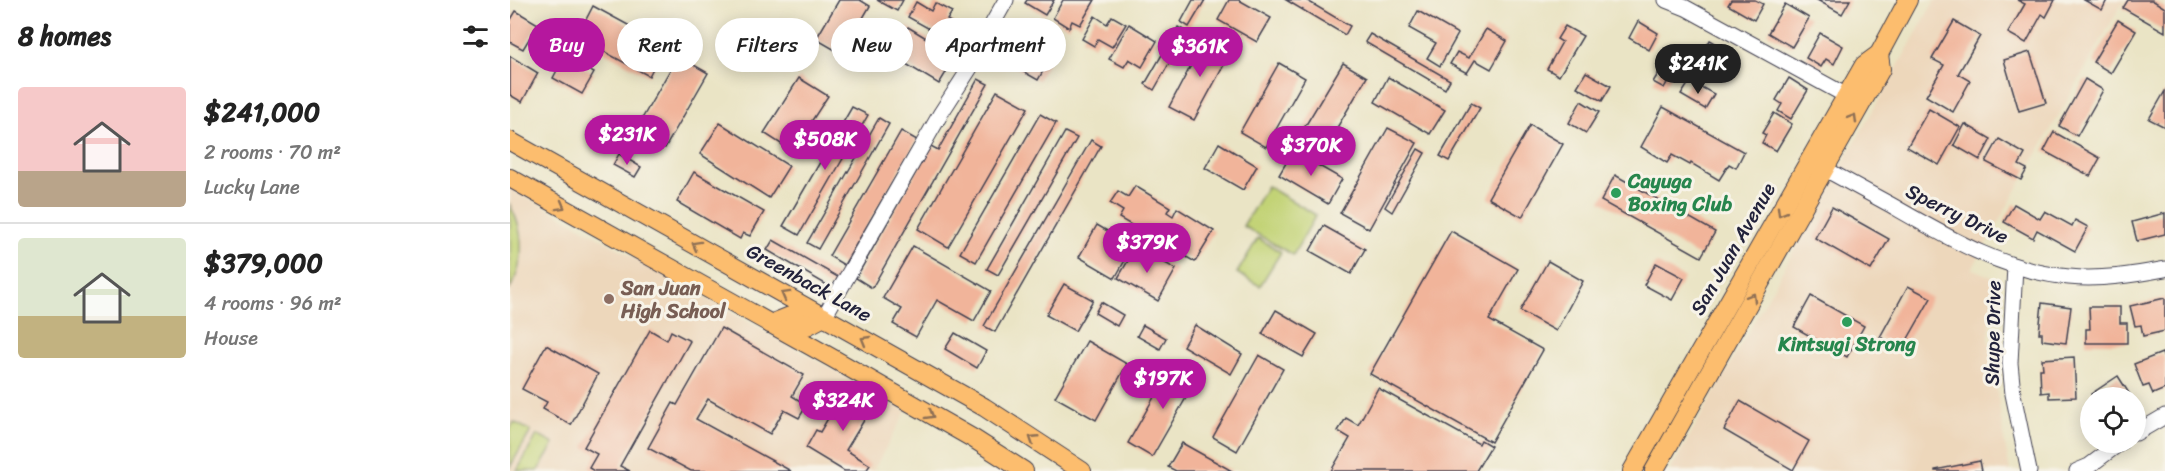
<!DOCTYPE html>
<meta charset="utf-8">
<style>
:root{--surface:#fff;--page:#f2f2f2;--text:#222;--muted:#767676;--line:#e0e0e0;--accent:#b5179e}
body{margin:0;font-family:Sriracha,sans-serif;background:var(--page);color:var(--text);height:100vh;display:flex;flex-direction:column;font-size:22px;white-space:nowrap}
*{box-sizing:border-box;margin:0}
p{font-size:20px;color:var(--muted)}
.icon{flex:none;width:33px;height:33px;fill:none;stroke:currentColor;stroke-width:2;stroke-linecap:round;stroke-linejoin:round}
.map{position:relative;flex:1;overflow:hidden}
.sheet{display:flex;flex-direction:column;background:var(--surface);width:510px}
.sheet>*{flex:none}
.hud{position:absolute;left:18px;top:18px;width:570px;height:54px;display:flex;gap:12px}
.fabs{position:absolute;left:1570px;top:387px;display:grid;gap:12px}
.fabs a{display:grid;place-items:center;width:66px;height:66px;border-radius:50%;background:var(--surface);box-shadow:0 3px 15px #0003;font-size:30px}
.price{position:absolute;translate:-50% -51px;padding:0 14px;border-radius:21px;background:var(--accent);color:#fff;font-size:20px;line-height:39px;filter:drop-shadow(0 2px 3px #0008)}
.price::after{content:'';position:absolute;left:50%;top:36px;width:18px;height:14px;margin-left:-9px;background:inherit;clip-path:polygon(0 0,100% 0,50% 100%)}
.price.active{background:#222;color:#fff}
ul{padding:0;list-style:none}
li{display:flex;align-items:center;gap:18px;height:150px;padding:0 18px}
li+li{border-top:2px solid var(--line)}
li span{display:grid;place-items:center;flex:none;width:168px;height:120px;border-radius:6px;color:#555}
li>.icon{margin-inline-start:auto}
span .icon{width:72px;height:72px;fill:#fffc;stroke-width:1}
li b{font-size:26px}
h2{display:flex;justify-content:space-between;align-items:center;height:72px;padding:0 18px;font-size:26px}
.pill{padding:0 21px;border-radius:27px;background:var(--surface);box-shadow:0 3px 15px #0003;font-size:21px;line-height:54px}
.pill.active{background:var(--accent);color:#fff}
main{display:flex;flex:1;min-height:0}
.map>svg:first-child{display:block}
</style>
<main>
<section class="sheet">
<h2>8 homes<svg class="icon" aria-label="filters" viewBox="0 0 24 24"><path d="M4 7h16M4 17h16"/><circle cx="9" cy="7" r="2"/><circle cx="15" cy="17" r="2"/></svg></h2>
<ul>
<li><span style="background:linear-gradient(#f6c9c9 70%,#b9a48a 0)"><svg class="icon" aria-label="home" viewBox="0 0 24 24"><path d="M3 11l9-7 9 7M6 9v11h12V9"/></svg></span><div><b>$241,000</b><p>2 rooms · 70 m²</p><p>Lucky Lane</p></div></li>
<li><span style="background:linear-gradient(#dfe7d0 65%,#c2b280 0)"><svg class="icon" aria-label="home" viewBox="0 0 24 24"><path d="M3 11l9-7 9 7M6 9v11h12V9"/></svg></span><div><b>$379,000</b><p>4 rooms · 96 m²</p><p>House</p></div></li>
</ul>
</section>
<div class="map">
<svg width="1655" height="471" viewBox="0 0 1655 471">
<rect width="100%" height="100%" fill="#f7f3e8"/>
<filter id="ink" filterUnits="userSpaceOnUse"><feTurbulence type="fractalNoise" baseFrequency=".0167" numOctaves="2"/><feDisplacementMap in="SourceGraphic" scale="12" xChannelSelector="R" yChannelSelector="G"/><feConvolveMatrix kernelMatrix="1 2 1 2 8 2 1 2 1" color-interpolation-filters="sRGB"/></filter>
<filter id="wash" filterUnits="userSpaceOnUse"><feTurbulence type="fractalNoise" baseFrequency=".008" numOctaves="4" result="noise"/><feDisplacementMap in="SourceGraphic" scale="24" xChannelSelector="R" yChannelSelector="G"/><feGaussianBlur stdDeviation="1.35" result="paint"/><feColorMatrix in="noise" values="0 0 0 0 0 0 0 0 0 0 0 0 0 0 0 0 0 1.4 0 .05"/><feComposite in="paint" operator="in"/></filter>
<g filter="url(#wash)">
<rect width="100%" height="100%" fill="#eae4c5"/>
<!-- built -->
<g fill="#edd7bb">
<path d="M1425,0H1614L1462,269L1480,276L1485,283L1479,338L1495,445L1500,471H1160Z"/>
<path d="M0,187L396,411L363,471H0Z"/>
</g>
<!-- green -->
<g fill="#c2d376" stroke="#727a58" stroke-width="1.5">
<path d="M757,186L806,215L783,255L733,226Z"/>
<path d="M0,205C15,231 15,263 0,289Z"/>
<path d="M748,238L771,252L750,286L727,273Z"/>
<path d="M4,422L21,431L0,467V429Z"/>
<path d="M27,435L44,444L28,471H7Z"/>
</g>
<g id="blocks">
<!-- building -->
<g fill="#f1b49a">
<path d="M329,0H350L360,6L332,54L306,39Z"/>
<path d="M367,0H393L387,11Z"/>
<path d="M517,0H544L535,15L515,3Z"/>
<path d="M553,0H585L570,25L562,21L559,28L543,18Z"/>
<path d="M683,0H695L679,27L671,22Z"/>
<path d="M719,0H729L761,18L747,42L708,20Z"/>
<path d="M776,0H796L840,26L835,35Z"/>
<path d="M1221,0H1245L1253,4L1244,20L1218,5Z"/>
<path d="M1307,0H1340L1332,14Z"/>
<path d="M1507,0H1545L1536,17L1532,14L1516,43L1498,33L1515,4Z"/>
<path d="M1574,0H1597L1592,10Z"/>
<path d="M1618,0H1642L1655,8V32L1613,8Z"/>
<path d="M406,2L421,11L425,3L442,12L437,20L451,28L443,42L398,17Z"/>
<path d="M1275,4L1299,18L1282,47L1258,33Z"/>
<path d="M83,6L155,45L139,76L67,37Z"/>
<path d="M6,11L28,24L13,49L0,42V21Z"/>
<path d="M908,11L948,34L930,66L917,58L926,43L899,28Z"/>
<path d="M585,16L597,24L602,16L616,24L602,47L588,39L584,46L572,39Z"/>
<path d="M1608,20L1626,31L1601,73L1583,62Z"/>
<path d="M1128,21L1148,33L1139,50L1119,38Z"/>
<path d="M1444,21L1470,36L1448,74L1460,81L1443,112L1416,96L1434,65L1422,59Z"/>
<path d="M619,24L647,41L632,67L619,59L614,67L599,59Z"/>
<path d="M1055,26L1073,36L1049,76L1037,69L1052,42L1047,39Z"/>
<path d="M398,27L446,56L429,84L381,55Z"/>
<path d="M668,27L677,32L644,90L635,84Z"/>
<path d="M976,29L997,41L981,69L965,60L957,73L940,64L947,52L959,58Z"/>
<path d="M1310,33L1333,46L1324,64L1316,59L1311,67L1296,58Z"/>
<path d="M860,34L940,80L935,89L855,42Z"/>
<path d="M696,37L722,50L684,120L659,107Z"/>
<path d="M522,38L544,51L528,80L505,67Z"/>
<path d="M1200,40L1228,56L1219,71L1192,55Z"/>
<path d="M60,46L75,55L70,65L84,73L72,94L43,78Z"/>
<path d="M1520,52L1536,103L1509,111L1494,60Z"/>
<path d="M0,56L28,73L12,102L0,95Z"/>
<path d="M168,56L198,73L155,148L125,131Z"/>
<path d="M769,63L795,78L756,147L730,132Z"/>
<path d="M833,63L857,77L812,153L788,138Z"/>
<path d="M1153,66L1163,72L1154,88L1143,82Z"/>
<path d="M1076,72L1101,86L1092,101L1067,87Z"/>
<path d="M878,77L935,110L920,134L865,102Z"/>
<path d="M289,78L318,96L282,151L254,133Z"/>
<path d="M1279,78L1298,90L1281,119L1268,111L1272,104L1266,100Z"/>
<path d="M468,79L478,84L362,288L346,278L421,146L428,150Z"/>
<path d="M1575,79L1593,90L1567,136L1549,126Z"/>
<path d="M1180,81L1204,94L1195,109L1171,95Z"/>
<path d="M487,91L518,108L438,247L408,229Z"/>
<path d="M1655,91V127L1639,119Z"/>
<path d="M1071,101L1089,112L1076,133L1059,123Z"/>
<path d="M961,103L970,108L939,161L930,156Z"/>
<path d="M342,107L358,115L289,235L273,226Z"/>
<path d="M1153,107L1234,152L1226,168L1219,164L1209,180L1181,163L1180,165L1162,155L1157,163L1131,147Z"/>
<path d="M1419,109L1450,127L1429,165L1397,147Z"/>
<path d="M1264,113L1282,124L1266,151L1252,143L1256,135L1252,133Z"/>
<path d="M530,114L546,123L466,262L450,253Z"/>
<path d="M369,118L379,124L308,249L297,243Z"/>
<path d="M210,123L279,166L259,198L190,154Z"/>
<path d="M1455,124L1481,139L1470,160L1444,145Z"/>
<path d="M1020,125L1053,144L1012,217L978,198Z"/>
<path d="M878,128L907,143L859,229L830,213Z"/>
<path d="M391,131L407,140L334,265L319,256Z"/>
<path d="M555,132L567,138L488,275L477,269Z"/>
<path d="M1544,132L1590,158L1580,176L1534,151Z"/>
<path d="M1489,139L1515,154L1509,165L1517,169L1511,180L1476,162Z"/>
<path d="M581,140L591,146L485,332L474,326Z"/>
<path d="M709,143L747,166L733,190L695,168Z"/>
<path d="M908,149L915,153L882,212L875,207Z"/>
<path d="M783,151L832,179L818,204L769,175Z"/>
<path d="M109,154L131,167L125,177L103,165Z"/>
<path d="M184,172L254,212L240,236L233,233L230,239L167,202Z"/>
<path d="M1105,175L1205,232L1191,257L1091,201Z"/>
<path d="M625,186L660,207L657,212L663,216L667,208L704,231L685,262L609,218L613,211L600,203L608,191L618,197Z"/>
<path d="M1504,204L1530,219L1535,211L1562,226L1565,220L1578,227L1565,251L1527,230L1523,238L1494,222Z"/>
<path d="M1322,207L1379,239L1361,270L1305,238Z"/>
<path d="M1655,213V234L1627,241L1622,222Z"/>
<path d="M587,225L623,246L605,278L569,257Z"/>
<path d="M814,226L855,249L841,274L800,251Z"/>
<path d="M941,231L1008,269L979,320L1033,350L981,442L860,374Z"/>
<path d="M263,240L328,277L322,288L257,250Z"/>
<path d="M403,246L481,291L464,321L427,300L406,337L383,324L392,309L373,298Z"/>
<path d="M626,247L666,269L648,301L608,278Z"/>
<path d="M1038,261L1073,281L1046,331L1010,311Z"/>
<path d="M1146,263L1174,278L1162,300L1134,285Z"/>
<path d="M554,284L583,300L565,331L536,315Z"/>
<path d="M1398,286L1421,298L1392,349L1370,337Z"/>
<path d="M1301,296L1354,326L1337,357L1284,327Z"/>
<path d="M1655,298V331L1633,336L1631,325L1625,326L1620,306Z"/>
<path d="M591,302L613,315L607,326L585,313Z"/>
<path d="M1532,303L1561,307L1556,343L1532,340V333H1529Z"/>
<path d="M1579,307H1610V323H1617V343H1576V329H1580Z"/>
<path d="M766,310L807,334L793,357L752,334Z"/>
<path d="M633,325L656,338L650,349L627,336Z"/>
<path d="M685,325L732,354L721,374L673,346Z"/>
<path d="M211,328L294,375L282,396L297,405L289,418L274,410L260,434L198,399L186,419L281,471H181L138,448L163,403L167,405Z"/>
<path d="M140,330L157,340L161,331L180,341L110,466L120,471H84L79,468L87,454L74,447Z"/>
<path d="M445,333L476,351L467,368L435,349Z"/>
<path d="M577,341L617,364L586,420L545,397Z"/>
<path d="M36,345L88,374L61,425L33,409L37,402L12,389Z"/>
<path d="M1652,353L1655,361V389L1643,394L1639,385L1633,387L1624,364Z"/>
<path d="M749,355L773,369L727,451L703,437Z"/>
<path d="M1564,357L1566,397L1539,398V392L1531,393L1530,369H1533L1532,359Z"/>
<path d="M664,362L688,377L642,457L618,443Z"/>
<path d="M1608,376L1622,398H1583L1581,394Z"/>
<path d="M337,386L365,402L336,450L360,465L356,471H334L296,448L306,430L310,432Z"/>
<path d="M868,388L969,444L971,440L981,446L966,471H821L840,438L828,431L836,418L848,425Z"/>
<path d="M1230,401L1299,441L1283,470L1214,430Z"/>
<path d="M672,443L722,471H666L658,467Z"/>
<path d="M1470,461L1472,471H1425V470Z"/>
</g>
</g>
</g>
<g filter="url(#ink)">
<use href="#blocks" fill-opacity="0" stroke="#403f50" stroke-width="1.5"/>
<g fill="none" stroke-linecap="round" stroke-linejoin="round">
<defs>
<g id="minor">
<path d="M1156,0L1176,8L1337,96"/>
<path d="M483,23L496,0"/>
<path d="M1304,163C1330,177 1355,191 1381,205C1437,237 1493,271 1559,277C1591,280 1623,275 1655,269"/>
<path d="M1505,266L1500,363L1503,394L1519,471"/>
<path d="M314,317L431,113L460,68"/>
<path d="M1626,433L1655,416"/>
<path d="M1567,471L1579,466L1611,442"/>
</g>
<g id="major">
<path d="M0,141L474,407L572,471"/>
<path d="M0,178L322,358L464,439L514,471"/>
<path d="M260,324L280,316L297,326L314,317"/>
<path d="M1122,471L1354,65L1369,54L1398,0"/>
<path d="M1144,471L1371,69L1369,54"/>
</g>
</defs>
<!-- minor casing -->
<use href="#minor" stroke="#403f50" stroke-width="17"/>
<!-- major casing -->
<use href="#major" stroke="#403f50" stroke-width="20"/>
<!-- minor -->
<use href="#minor" stroke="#fff" stroke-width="15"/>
<!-- major -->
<use href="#major" stroke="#fcbd6e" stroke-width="18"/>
</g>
<!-- one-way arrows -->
<defs><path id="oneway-chevron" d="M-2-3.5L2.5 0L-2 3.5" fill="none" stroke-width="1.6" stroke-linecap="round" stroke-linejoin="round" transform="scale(1.5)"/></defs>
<g stroke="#8f7054">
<use href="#oneway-chevron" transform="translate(1343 118) rotate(-60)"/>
<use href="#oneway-chevron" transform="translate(51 206) rotate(29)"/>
<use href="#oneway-chevron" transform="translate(1271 212) rotate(120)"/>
<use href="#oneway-chevron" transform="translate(186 245) rotate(-151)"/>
<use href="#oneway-chevron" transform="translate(275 295) rotate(-151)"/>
<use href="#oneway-chevron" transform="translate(1242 297) rotate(-60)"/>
<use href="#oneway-chevron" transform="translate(355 340) rotate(-150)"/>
<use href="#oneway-chevron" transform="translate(420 415) rotate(30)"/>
<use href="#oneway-chevron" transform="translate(523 439) rotate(-147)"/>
</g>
</g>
<!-- markers -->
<g fill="#2e9e5b" stroke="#f7f3e8" stroke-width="2">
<circle cx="1106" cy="193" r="6"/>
<circle cx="1337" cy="322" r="6"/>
</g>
<circle fill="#8d6e63" stroke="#f7f3e8" stroke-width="2" cx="99" cy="299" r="6"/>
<g text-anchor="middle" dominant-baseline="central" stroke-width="6" stroke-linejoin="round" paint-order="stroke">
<!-- leisure labels -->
<g font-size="20" font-weight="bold" fill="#27864d" stroke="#f7f3e8" text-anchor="start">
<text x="1118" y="181">Cayuga<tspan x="1118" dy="23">Boxing Club</tspan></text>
<text x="1337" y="344" text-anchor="middle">Kintsugi Strong</text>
</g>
<!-- street labels -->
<g font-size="20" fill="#22223b" stroke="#f7f3e8">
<text transform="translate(1447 214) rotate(26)">Sperry Drive</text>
<text transform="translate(1223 249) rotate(-60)">San Juan Avenue</text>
<text transform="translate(299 283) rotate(29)">Greenback Lane</text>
<text transform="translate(1483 333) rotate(-89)">Shupe Drive</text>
</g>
<!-- education labels -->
<g font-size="20" font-weight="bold" fill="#785e54" stroke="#f7f3e8" text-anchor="start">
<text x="111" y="288">San Juan<tspan x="111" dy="23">High School</tspan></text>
</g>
</g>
</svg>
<div class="fabs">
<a><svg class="icon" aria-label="locate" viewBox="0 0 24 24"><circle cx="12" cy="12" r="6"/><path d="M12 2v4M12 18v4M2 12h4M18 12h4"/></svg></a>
</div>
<b class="price" style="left:690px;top:78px">$361K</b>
<b class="price active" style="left:1188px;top:95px">$241K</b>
<b class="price" style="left:117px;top:166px">$231K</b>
<b class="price" style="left:315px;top:171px">$508K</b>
<b class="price" style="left:801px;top:177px">$370K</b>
<b class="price" style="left:637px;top:274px">$379K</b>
<b class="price" style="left:653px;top:410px">$197K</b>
<b class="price" style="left:333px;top:432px">$324K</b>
<div class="hud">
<a class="pill active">Buy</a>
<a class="pill">Rent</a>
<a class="pill">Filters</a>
<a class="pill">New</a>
<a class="pill">Apartment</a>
</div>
</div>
</main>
